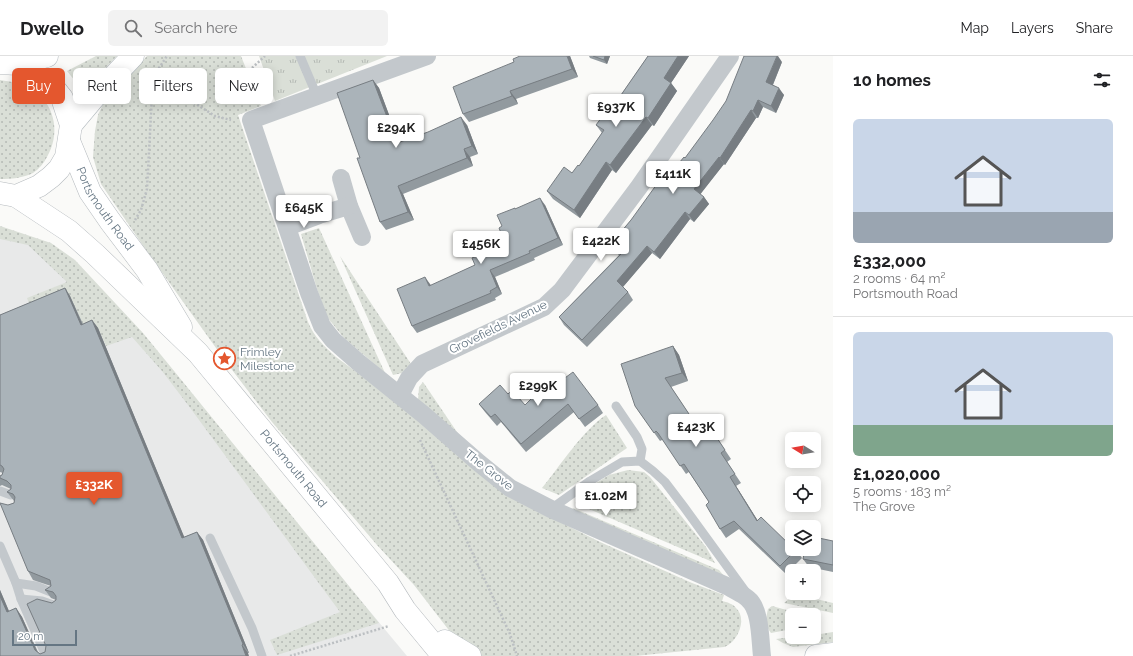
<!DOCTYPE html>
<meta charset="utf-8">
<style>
:root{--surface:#fff;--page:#f2f2f2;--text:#202124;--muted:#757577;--line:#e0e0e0;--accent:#e4572e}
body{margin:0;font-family:Raleway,sans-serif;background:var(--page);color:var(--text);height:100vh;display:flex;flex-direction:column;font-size:15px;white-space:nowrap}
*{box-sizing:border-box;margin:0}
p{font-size:13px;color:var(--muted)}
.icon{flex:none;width:22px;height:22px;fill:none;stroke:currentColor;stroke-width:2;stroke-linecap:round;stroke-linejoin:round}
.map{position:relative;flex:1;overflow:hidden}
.drawer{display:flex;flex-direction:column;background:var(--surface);width:300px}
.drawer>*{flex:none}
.hud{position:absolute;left:12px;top:12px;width:380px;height:36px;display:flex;gap:8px}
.needle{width:26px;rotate:281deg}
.controls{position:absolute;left:785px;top:376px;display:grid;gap:8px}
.controls a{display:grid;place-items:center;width:36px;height:36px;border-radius:6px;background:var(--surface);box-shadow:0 2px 10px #0003;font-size:20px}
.scale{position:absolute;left:12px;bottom:10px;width:65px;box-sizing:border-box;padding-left:4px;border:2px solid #657683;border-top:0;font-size:11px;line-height:14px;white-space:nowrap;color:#657683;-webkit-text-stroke:3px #fff;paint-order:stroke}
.price{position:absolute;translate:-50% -34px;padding:0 9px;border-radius:4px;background:#fff;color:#222;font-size:13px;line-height:26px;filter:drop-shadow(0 1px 2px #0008)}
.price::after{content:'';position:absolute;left:50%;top:24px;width:12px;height:9px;margin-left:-6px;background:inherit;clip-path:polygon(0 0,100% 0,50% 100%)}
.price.active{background:var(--accent);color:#fff}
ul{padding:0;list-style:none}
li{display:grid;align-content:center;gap:8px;height:212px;padding:0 20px}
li+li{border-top:1px solid var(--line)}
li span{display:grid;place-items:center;height:124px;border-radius:6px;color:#555}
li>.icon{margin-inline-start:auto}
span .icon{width:72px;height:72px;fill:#fffc;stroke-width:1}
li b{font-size:17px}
h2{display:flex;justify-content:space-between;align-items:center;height:48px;padding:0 20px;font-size:17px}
.pill{padding:0 14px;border-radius:6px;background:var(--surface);box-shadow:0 2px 10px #0003;font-size:14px;line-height:36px}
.pill.active{background:var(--accent);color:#fff}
header{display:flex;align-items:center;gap:24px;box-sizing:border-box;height:56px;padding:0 20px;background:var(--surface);border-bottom:1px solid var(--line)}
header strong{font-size:19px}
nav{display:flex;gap:22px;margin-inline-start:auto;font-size:14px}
.search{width:280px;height:36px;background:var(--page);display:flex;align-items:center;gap:10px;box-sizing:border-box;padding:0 14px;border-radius:6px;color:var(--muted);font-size:15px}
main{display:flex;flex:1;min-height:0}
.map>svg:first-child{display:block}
</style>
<header>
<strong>Dwello</strong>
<div class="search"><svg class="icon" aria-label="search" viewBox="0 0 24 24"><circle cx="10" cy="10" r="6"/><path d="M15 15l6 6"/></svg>Search here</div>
<nav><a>Map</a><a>Layers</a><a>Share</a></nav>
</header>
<main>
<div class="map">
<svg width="833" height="600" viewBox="0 0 833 600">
<defs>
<pattern id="grass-dots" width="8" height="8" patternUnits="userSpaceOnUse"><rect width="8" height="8" fill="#dadfd7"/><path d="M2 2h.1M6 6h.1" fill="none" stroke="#b4b9b4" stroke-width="1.8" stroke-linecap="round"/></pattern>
<pattern id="park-tufts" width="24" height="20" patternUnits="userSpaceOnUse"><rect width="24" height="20" fill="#dadfd7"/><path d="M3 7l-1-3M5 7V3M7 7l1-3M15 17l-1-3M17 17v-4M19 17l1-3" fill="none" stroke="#b4b9b4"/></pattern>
</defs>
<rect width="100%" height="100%" fill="#fafaf8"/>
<!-- built -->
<path fill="#e8e9e9" d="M0,170L60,195L328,505L407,600H0Z"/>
<!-- grass -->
<g fill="url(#grass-dots)">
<path d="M96,0H117L83,35L67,15Z"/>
<path d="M147,0H241L261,50L238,59L308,266C314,281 324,290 336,301L564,468L600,486L692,527L724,539L722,545C727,546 733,548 736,552C748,563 737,587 724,591L635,600H482L458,586L414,529L377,489L272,366L226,306L146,194L101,128L93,101L95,75L98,59L104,46L114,35Z"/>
<path d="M0,24C12,26 26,27 35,35C56,51 60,79 47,101C44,107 39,113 33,117C23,122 11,123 0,123Z"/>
<path d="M0,170L51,187L75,204L143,277L170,310L379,567L277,599L270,584L340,556L188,349L162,315L132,281L106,290L98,272L32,256L27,242L67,226L28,189L0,183Z"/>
<path d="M319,172L385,317L344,282L327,261L317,233L301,178Z"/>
<path d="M340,200L411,308L402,317L393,319Z"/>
<path d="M423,326L459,379L418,344L419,331Z"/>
<path d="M606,359L627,392L559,439L542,432C560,410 583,374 606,359Z"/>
<path d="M628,414L644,416L650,421L706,491L715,507L575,447L588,432L609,419Z"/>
<path d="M573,452L719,514L725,521L571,456Z"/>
<path d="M795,538L833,547V557L784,547Z"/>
<path d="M772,550L805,559H792V573L771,577C765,570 766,561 768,553Z"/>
<path d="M833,576V586L793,591L783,587L776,583L792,581H814V579Z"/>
</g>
<!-- park -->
<path fill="url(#park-tufts)" d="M259,0H387L275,45Z"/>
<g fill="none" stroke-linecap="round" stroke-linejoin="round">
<defs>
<g id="secondary">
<path d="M17,8L47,0"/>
<path d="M71,69L97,38L133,0"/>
<path d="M445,585L470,600"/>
<path d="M816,600L833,598"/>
</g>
<g id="primary">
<path d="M0,7L17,8L50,27L62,42L71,69L66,101L59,113L51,121L39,130L16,140L0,137"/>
<path id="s1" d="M69,85L90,136L110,165L147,214L181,271"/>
<path id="s2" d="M16,140L69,175L95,198L198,297L346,476L388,527L405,554L443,600"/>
</g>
</defs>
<!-- secondary casing -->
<use href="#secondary" stroke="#b3babf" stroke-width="23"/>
<!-- primary casing -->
<use href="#primary" stroke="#b5babe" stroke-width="23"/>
<!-- path -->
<g stroke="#bbbfc2" stroke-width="2.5" stroke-dasharray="2 2" stroke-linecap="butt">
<path d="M252,12L265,0"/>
<path d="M148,15L153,21L215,60L231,64"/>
<path d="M135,164L141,154L147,133L153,21L167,0"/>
<path d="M420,384L510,578L517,600"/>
<path d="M290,600L389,570"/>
</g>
<!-- service -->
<g stroke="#c3c8cc" stroke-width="9">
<path d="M300,0L317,40"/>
<path d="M616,350L637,381L642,393L640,405"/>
<path d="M0,435L11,439"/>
<path d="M551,453L590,425L622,406L640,405L653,415L665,426L684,451L745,535"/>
<path d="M210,482L252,572L262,600"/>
<path d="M0,490L16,527L21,543L46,600"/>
<path d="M16,527L36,530L51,536"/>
<path d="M21,543L42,545L56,550"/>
</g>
<!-- minor -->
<g stroke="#c3c8cc" stroke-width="18">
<path d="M427,0L251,64L309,237L322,270L333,284L358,306L424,359L479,407L510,432L551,453L729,531C735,535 743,538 748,543C761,553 760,585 762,600"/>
<path d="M341,122L349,150L362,181"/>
<path d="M287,171L319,159L349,150"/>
<path d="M400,339L409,322L422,308L544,251L562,234L639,131L730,0"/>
</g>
<!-- secondary -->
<use href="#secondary" stroke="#fff" stroke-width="22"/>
<!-- primary -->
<use href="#primary" stroke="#fff" stroke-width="22"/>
</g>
<!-- wall -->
<g fill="#929a9f">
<path d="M570,0L578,21L516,43L518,48L469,66L463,58Z"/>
<path d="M589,0H610L607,8L590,2Z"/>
<path d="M648,0H689L671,27L677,35L654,70L652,69L616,117L612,114L580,162L553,143L547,135L572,117L579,110L602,77L596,69L612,52Z"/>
<path d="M782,6L773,29L784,39L776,57L763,51L758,62H756L725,109L724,108L700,138L704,141L709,148L694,166L690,163L660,203L652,197L623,231L628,236L633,244L587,291L564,269L559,261L619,199L616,196L610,189L665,124L685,102Z"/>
<path d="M373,24L379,32L399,86L467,69L478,98L470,101L473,110L403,138L414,164L386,174L380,166L360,102Z"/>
<path d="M545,149L563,189L534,202L535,204L495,221L502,238L495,242L496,244L417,277L412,270L430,228L431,230L475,209L505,187L502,170L516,153Z"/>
<path d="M65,232L70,240L83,268L92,264L98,272L184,481L197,476L203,484L249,597L0,600V534L9,555L16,552L22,561L38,596L40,598L45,596L52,547L56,544L51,542L45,534L51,530L33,524L28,515L8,449L14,447V445L7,436L11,433L2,429L0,430V420L2,419L3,417L0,416V259Z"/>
<path d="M673,290L679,299L688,325L671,331L693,364L706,376L711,373L731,403L727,406L741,427L736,430L758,465L796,494L802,502L786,518L739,473L726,482L720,473L709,446L689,416L686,418L663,384H662L660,385L635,350Z"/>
<path d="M508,338L525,349L535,344L598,349L603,357L585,371L574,356L526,396L501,366L497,370L485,356L479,348Z"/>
<path d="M833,485V516L809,511L803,503Z"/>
</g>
<!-- shaded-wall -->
<g fill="#777d82">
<path d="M567,0H570L578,21L572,13Z"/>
<path d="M605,0H610L607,8L604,4Z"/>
<path d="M678,0H689L671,27L677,35L654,70L648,62L664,22Z"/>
<path d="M777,0H778L782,6L771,33L766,26Z"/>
<path d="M373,24L379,32L403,96L397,87Z"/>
<path d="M779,32L784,39L776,57L771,50Z"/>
<path d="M510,35L516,43L518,48L512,40Z"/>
<path d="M758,44L763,51L758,62L753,55Z"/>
<path d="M751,54L756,62L725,109L720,102Z"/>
<path d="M461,61L467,69L478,98L472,90Z"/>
<path d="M646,61L652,69L616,117L610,109Z"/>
<path d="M464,93L470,101L473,110L467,102Z"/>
<path d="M719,101L724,108L699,140L694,133Z"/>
<path d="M606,106L612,114L580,162L574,154Z"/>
<path d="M398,130L403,138L414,164L408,156Z"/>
<path d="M704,141L709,148L694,166L689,159Z"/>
<path d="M540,142L545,149L563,189L558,182Z"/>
<path d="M685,156L690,163L660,203L654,196Z"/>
<path d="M647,190L652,197L622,232L617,225Z"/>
<path d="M490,214L495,221L502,238L497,231Z"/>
<path d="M425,221L430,228L434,237L429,230Z"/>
<path d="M65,232L70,240L86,277L81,269Z"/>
<path d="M92,264L98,272L188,490L182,482Z"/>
<path d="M673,290L679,299L688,325L682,317Z"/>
<path d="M730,421L736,430L763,473L757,465Z"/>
<path d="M197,476L203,484L249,597L243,588Z"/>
<path d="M0,534L13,565L7,556L0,540Z"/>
<path d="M16,552L22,561L39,600L35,594Z"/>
<path d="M242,589L248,597L249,600H246Z"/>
</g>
<!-- building -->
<g fill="#aab3b9" stroke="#777d82">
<path d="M520,0H567L572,13L510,35L512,40L463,58L453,31L514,6L513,3Z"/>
<path d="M593,0H605L604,4Z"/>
<path d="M648,0H678L664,22L671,27L648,62L646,61L610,109L606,106L574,154L547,135L564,111L572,117L578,109L579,110L604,74L596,69L610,50L612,52Z"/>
<path d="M744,0H777L766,26L779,32L771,50L758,44L753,55L751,54L720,102L719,101L694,133L704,141L689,159L685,156L654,196L647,190L617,225L628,236L582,284L559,261L621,198L610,189L631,164L662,121L665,124L684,101L685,102L713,64L726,45Z"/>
<path d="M373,24L397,87L428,76L461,61L472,90L464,93L467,102L398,130L408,156L380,166L357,102H360L337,37Z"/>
<path d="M540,142L558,182L529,195L530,197L490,214L497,231L490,235L491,237L412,270L397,233L425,221L429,230L475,209L472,202L505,187L499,172L502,170L497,159L515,152V153Z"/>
<path d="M65,232L81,269L92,264L182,482L197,476L243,588L242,589L246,600H0V540L7,556L16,552L35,594L40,598L45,596L46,590L27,548L37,543L52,547L56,544V540L53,536L45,534L51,530L50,524L28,515L0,447L8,449L14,447L15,441L13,438L7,436L11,433V429L7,425L0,422V420L2,419L4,413L2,410L0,409V259Z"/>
<path d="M673,290L682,317L665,322L693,364L697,362L706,376L711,373L725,394L721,397L735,418L730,421L757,465L761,461L792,491V493H795L796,494L780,510L734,465L720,473L706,449L709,446L684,408L680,410L658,377L656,375L654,377L635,350L621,308Z"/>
<path d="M573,316L598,349L579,363L568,348L521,388L495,358L491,361L479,348L500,329L508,338L512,334L525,349L533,341L535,344Z"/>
<path d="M814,481L833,485V509L803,503L805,493H814Z"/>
</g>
<!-- icons -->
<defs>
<symbol id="sight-ring" viewBox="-11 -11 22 22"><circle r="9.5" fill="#fff" stroke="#e4572e" stroke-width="1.5"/><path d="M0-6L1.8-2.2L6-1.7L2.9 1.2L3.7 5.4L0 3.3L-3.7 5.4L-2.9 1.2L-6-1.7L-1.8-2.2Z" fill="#e4572e"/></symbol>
</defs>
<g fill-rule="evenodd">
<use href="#sight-ring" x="212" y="290" width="25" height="25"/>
</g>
<g text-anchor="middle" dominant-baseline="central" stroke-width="4" stroke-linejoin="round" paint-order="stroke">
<!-- street labels -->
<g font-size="12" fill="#657683" stroke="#fff">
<text stroke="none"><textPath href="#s1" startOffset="77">Portsmouth Road</textPath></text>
<text transform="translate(498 271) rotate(-26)">Grovefields Avenue</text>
<text stroke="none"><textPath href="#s2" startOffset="391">Portsmouth Road</textPath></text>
<text transform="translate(489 414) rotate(38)">The Grove</text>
</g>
<!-- poi labels -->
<g font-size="12" fill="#657683" stroke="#fff" text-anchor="start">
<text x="240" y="296">Frimley<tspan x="240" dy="14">Milestone</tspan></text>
</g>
</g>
</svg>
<div class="controls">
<a><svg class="needle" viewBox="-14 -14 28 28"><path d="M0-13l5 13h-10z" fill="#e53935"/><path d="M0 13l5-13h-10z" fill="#757577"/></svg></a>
<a><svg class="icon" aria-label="locate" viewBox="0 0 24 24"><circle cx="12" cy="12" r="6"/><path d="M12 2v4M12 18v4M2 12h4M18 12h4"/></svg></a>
<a><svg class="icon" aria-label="layers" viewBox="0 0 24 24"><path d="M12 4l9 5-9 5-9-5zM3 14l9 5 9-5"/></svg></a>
<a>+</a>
<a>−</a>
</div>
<div class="scale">20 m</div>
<b class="price" style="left:616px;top:72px">£937K</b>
<b class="price" style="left:396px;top:93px">£294K</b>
<b class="price" style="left:673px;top:139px">£411K</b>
<b class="price" style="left:304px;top:173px">£645K</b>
<b class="price" style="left:601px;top:206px">£422K</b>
<b class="price" style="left:481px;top:209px">£456K</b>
<b class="price" style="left:538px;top:351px">£299K</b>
<b class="price" style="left:696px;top:392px">£423K</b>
<b class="price active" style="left:94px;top:450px">£332K</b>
<b class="price" style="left:606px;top:461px">£1.02M</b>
<div class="hud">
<a class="pill active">Buy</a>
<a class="pill">Rent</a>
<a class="pill">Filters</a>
<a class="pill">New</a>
</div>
</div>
<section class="drawer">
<h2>10 homes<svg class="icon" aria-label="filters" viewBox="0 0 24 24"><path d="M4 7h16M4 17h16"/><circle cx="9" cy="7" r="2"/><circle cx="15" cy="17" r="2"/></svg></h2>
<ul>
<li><span style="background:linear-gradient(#c9d6e8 75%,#9aa5b1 0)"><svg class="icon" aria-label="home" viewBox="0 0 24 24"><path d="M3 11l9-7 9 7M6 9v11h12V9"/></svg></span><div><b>£332,000</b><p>2 rooms · 64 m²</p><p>Portsmouth Road</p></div></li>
<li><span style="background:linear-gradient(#c9d6e8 75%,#7fa58c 0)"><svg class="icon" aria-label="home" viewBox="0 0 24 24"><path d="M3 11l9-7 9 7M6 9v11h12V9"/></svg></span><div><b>£1,020,000</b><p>5 rooms · 183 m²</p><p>The Grove</p></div></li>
</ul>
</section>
</main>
